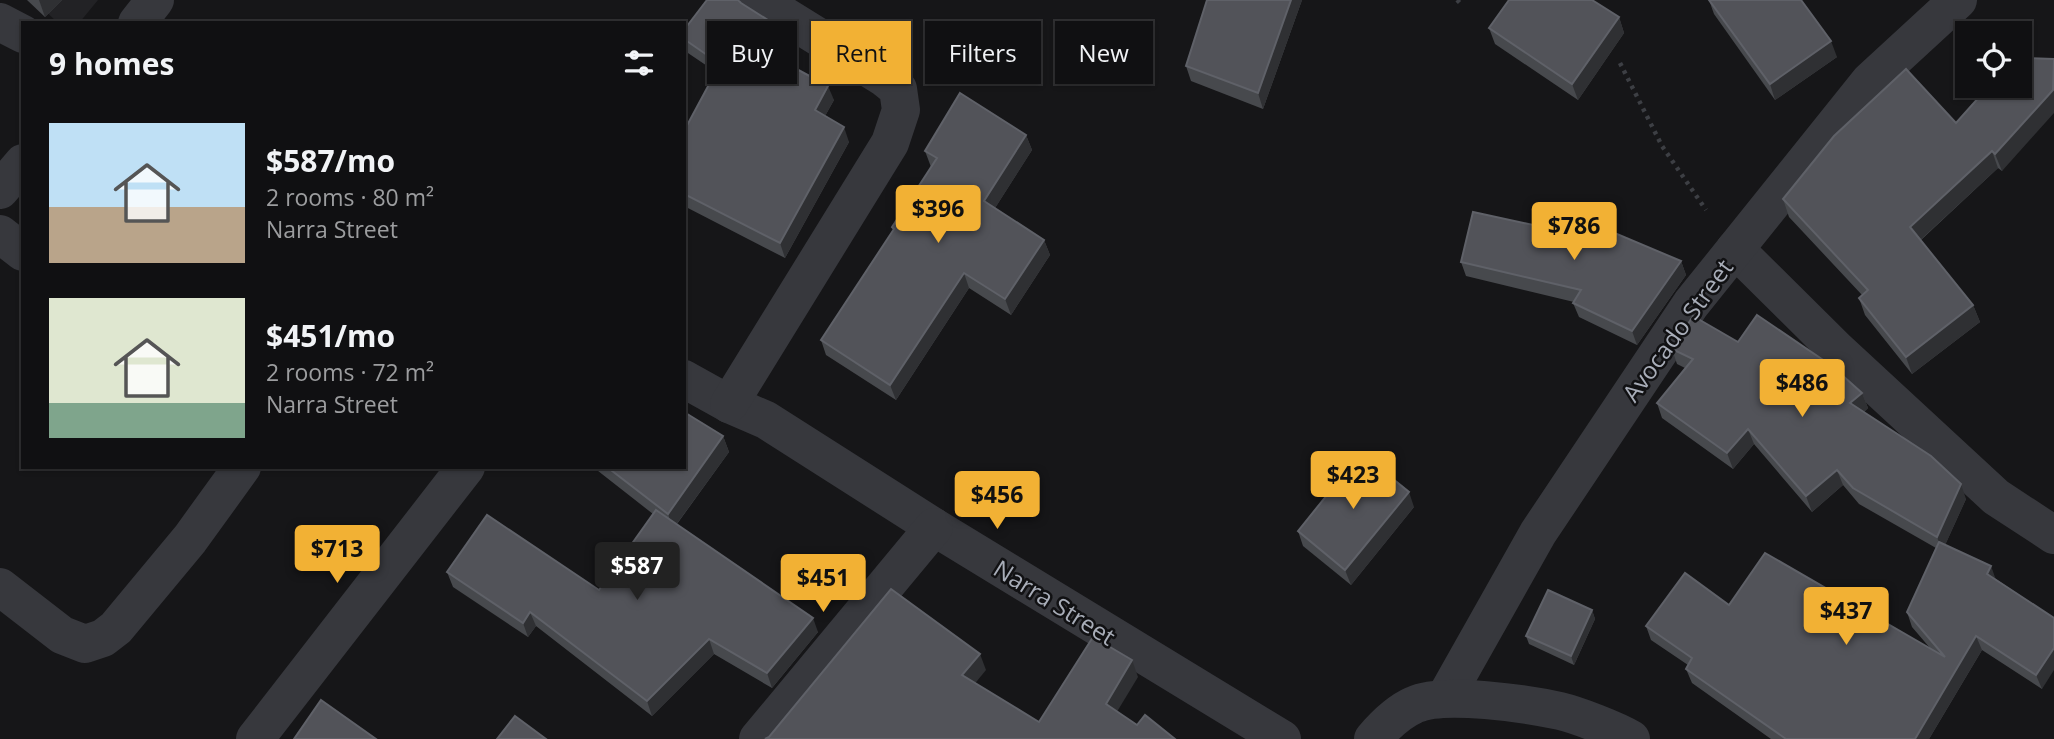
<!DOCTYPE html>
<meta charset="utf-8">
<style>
:root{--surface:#101012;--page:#19191b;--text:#f1f3f6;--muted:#9c9d9f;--line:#303032;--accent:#f2b134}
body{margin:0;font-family:"Open Sans",sans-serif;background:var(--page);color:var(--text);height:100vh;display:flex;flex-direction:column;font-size:26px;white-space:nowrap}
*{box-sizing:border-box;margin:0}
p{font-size:23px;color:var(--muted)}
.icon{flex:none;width:38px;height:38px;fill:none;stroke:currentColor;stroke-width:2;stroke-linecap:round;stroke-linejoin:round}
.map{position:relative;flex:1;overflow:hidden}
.details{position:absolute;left:21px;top:21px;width:665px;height:448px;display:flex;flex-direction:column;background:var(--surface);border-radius:0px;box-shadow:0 2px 5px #0004,0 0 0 2px var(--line)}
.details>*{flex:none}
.top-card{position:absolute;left:707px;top:21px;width:665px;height:63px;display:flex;gap:14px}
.controls{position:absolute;left:1955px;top:21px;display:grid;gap:14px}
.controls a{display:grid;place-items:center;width:77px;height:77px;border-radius:0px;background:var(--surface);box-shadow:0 2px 5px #0004,0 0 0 2px var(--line);font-size:35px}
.price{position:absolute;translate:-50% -60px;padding:0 16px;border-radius:7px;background:var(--accent);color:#111;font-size:23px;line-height:46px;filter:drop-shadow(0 2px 4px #0008)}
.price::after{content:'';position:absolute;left:50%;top:42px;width:21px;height:16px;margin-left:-10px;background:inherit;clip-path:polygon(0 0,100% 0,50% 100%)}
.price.on{background:#222;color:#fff}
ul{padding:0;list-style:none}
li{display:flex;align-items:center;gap:21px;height:175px;padding:0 28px}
li span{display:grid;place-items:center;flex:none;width:196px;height:140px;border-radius:0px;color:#555}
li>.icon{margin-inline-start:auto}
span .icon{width:84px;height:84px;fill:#fffc;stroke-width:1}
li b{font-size:30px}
h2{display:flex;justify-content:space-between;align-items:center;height:84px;padding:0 28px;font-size:30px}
.pill{padding:0 24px;border-radius:0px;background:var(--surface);box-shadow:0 2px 5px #0004,0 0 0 2px var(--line);font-size:24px;line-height:63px}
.pill.on{background:var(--accent);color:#111}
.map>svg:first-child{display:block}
</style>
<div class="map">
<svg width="2054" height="739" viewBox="0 0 2054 739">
<rect width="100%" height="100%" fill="#161618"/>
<!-- built -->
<path fill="#222225" d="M34,0H98L79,23H58Z"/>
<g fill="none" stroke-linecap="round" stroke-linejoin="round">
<!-- path -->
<g stroke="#3d3f44" stroke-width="4.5" stroke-dasharray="3.5 5" stroke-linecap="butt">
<path d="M1457,0L1463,6"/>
<path d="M1620,63L1662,146L1706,210"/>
</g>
<!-- minor -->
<g stroke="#37383d" stroke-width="38">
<path d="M0,22L23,34"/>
<path d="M137,23L155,0"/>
<path d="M0,190L23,163"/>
<path d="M0,234L23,252"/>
<path d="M1735,249L1837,350L1996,497L2054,535"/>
<path d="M684,379L729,404L766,420L934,527L1282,739"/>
<path d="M729,404L890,143L901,110L898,89L883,77L759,0"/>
<path d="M0,587L62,635L85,644L103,638L116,628L190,539L242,467"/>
<path d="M1445,698L1538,533L1691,304L1870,81L1958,0"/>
<path d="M255,739L466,467"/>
<path d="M758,739L934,527"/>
<path d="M1373,739C1384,726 1398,712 1414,705C1443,691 1528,704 1560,711C1577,715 1616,730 1631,739"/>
</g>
</g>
<!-- wall -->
<g fill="#47494d">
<path d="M27,0H62L45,17Z"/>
<path d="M1207,0H1302L1263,109L1191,81L1186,66Z"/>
<path d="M1709,0L1837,57L1775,100L1714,14Z"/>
<path d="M741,3L771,22L776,36L767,53L834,100L825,116L849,142L785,258L684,206V131L716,72L685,51L684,30Z"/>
<path d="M1619,17L1624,33L1578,100L1495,44L1489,28Z"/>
<path d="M2054,59L2002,171L1998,168L1921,240L1973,305L1980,322L1912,374L1865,315L1859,298L1862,295L1789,217L1783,199L1956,123Z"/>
<path d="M1026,135L1032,150L995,208L1044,240L1050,255L1011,315L969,288L896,400L826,355L821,340L893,230L892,227L931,167L925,151Z"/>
<path d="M1681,261L1686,275L1637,345L1579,317L1573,303L1574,302L1466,276L1461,262Z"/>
<path d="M1738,342L1862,393L1868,408L1864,412L1966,499L1945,545L2054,618L2042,689L1982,650L1929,739H1771L1692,683L1686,669L1688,665L1651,640L1646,626L1729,605L1930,648L1912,627L1907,612L1936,548L1859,504L1843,485L1812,512L1754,444L1733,469L1662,418L1657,403L1685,368L1677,364L1672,349Z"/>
<path d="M723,436L729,452L677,524L818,632L772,688L714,654L652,716L536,626L528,637L453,587L447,572L599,590L653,514L593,467H684Z"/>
<path d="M1414,507L1351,585L1303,546L1298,531Z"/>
<path d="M1592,610L1595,619L1574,665L1529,644L1526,636Z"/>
</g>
<!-- shaded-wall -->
<g fill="#2f3033">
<path d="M39,0H62L45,17Z"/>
<path d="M1291,0H1302L1263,109L1258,93Z"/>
<path d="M1619,17L1624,33L1578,100L1572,84Z"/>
<path d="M771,22L776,36L761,62L756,47Z"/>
<path d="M1831,41L1837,57L1775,100L1770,84Z"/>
<path d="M2054,60V113L2002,171L1995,154Z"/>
<path d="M828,86L834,100L820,125L815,110Z"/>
<path d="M844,127L849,142L785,258L780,243Z"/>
<path d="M1026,135L1032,150L990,216L984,201Z"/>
<path d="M1992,151L1998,168L1916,244L1910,227Z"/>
<path d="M1044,240L1050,255L1011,315L1005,299Z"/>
<path d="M1681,261L1686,275L1637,345L1632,331Z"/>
<path d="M964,273L969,288L896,400L890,385Z"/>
<path d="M1973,305L1980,322L1912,374L1906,357Z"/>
<path d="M1862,393L1868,408L1856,418L1850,403Z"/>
<path d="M1748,429L1754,444L1733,469L1727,453Z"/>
<path d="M723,436L729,452L673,529L668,514Z"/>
<path d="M1837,470L1843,485L1812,512L1806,496Z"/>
<path d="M1961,484L1966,499L1942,552L1937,537Z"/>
<path d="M1409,492L1414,507L1351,585L1345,570Z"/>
<path d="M1991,566L1996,580L1987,574Z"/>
<path d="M1592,610L1595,619L1574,665L1571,656Z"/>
<path d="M530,612L536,626L528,637L523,623Z"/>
<path d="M813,618L818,632L772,688L767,673Z"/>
<path d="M1976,636L1982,650L1929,739H1915Z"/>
<path d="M709,639L714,654L652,716L647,701Z"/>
<path d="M2054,648V670L2042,689L2036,675Z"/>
<path d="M980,654L986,670L968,692L962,675Z"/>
<path d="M1132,660L1138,677L1112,720L1106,704Z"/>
</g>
<!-- building -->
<g fill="#525359" stroke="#5f6168" stroke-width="2">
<path d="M707,0H738L741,3L771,22L756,47L828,86L815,110L844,127L780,243L684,194V131L720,64L684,39V30Z"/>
<path d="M1207,0H1291L1258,93L1186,66Z"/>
<path d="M1509,0H1592L1619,17L1572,84L1489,28Z"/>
<path d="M1709,0H1801L1831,41L1770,84Z"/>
<path d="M2020,58L2054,59L2053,90L1995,154L1992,151L1910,227L1973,305L1906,357L1859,298L1868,290L1783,199L1834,136L1906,69L1956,123L1989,86H2020Z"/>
<path d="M960,93L1026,135L984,201L1044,240L1005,299L964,273L890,385L821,340L894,229L892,227L937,158L925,151Z"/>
<path d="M1560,210L1681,261L1632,331L1573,303L1581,290L1461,262L1473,212L1547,228Z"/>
<path d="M1757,315L1832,366L1862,393L1850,403L1931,456L1961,484L1937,537L1853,488L1837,470L1806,496L1748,429L1727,453L1657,403L1693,359L1672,349L1693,316L1738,342Z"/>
<path d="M684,412L723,436L668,514L607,467H684Z"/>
<path d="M1361,453L1409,492L1345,570L1298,531Z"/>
<path d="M656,510L813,618L767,673L709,639L647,701L530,612L523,623L447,572L487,515L599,590Z"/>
<path d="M1939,542L1991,566L1987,574L2054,618V648L2036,675L1976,636L1915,739H1786L1686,669L1692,658L1646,626L1685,573L1729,605L1765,553L1945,657L1907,612Z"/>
<path d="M891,589L980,654L962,675L1039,722L1093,637L1132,660L1106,704L1137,725L1145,715L1175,739H765L769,737Z"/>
<path d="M1548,590L1592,610L1571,656L1526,636Z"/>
<path d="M321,700L376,739H294Z"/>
<path d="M515,716L546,739H497Z"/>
</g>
<g text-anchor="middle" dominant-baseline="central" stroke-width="5" stroke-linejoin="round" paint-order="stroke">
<!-- street labels -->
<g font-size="24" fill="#a8adb8" stroke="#111113">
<text transform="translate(1677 330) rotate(-54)">Avocado Street</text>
<text transform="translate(1055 602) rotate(32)">Narra Street</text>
</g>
</g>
</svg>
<div class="controls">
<a><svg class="icon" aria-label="locate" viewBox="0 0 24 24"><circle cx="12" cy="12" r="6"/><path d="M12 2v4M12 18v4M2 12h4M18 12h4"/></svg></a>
</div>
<b class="price" style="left:938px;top:245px">$396</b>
<b class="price" style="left:1574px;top:262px">$786</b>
<b class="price" style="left:1802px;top:419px">$486</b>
<b class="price" style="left:1353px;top:511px">$423</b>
<b class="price" style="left:997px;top:531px">$456</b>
<b class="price" style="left:337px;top:585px">$713</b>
<b class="price on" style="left:637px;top:602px">$587</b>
<b class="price" style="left:823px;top:614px">$451</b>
<b class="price" style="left:1846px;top:647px">$437</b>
<div class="top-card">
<a class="pill">Buy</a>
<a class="pill on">Rent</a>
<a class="pill">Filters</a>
<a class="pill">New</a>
</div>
<section class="details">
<h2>9 homes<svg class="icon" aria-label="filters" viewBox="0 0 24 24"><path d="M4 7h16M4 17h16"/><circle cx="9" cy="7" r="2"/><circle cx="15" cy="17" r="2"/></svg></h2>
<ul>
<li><span style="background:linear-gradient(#bfe0f5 60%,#b9a48a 0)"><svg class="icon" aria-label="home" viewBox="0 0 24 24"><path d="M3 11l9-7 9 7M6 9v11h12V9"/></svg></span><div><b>$587/mo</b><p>2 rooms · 80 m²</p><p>Narra Street</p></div></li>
<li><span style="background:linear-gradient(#dfe7d0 75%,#7fa58c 0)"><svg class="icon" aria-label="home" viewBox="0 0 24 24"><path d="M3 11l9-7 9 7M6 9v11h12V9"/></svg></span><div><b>$451/mo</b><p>2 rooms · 72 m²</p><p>Narra Street</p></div></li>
</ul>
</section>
</div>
